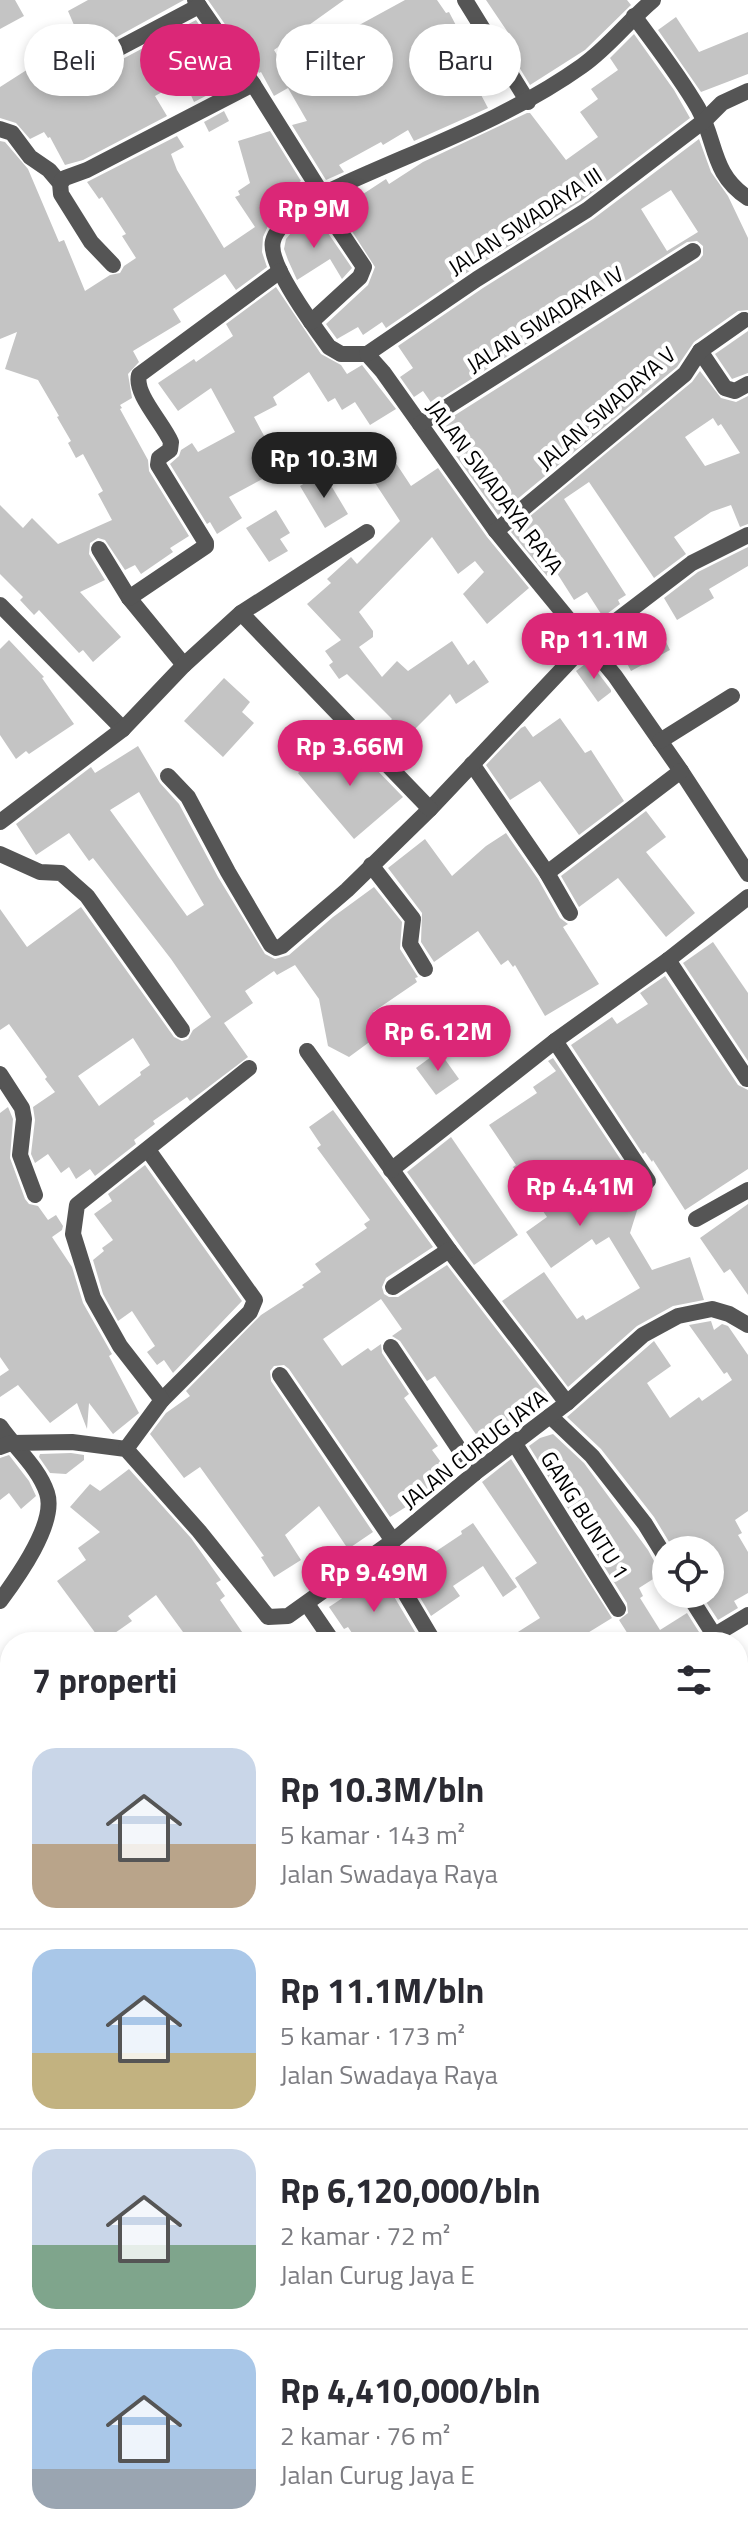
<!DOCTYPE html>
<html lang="id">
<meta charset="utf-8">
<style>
:root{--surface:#fff;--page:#f2f2f3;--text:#2b2b33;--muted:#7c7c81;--line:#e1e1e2;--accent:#db2777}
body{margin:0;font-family:"Titillium Web",sans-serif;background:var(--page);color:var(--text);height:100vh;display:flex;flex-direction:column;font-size:30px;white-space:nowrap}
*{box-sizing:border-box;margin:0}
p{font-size:26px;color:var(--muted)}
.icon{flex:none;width:44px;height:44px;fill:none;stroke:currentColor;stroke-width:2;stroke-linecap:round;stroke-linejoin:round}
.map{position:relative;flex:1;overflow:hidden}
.sheet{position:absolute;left:0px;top:1632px;width:748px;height:914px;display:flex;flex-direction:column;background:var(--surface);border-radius:32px 32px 0 0;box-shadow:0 4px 12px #0003}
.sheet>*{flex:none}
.guide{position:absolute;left:24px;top:24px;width:700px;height:72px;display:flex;gap:16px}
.fabs{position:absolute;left:652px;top:1536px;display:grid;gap:16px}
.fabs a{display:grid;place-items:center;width:72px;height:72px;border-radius:50%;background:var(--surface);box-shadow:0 4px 12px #0003;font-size:40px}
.price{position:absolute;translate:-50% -68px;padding:0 18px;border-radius:28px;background:var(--accent);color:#fff;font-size:26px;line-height:52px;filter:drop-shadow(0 2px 4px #0008)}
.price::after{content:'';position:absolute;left:50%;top:48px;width:24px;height:18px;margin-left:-12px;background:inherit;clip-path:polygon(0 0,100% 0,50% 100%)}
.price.current{background:#222;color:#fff}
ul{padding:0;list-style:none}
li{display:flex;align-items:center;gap:24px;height:200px;padding:0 32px}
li+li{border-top:2px solid var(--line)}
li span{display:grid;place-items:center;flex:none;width:224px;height:160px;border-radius:24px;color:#555}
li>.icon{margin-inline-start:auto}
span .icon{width:96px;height:96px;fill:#fffc;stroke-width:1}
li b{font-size:34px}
h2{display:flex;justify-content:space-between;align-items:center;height:96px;padding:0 32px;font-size:34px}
.tag{padding:0 28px;border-radius:36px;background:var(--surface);box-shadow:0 4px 12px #0003;font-size:28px;line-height:72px}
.tag.current{background:var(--accent);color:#fff}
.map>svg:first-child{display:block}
</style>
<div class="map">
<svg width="748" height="2545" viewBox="0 0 748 2545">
<rect width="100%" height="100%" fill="#fff"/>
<!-- building -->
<g fill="#c4c4c4" fill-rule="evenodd">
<path d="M0,0H15L24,16L0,29Z"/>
<path d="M88,0H184L104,44L99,53L105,63H115L196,20L237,80L194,102L184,80L155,96L167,116L83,160L65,165L50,137L48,138L44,132L30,139L16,123L0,118V87L47,57L43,51L77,32L68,11Z"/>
<path d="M208,0H344L274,50L284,66L405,0H437L446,13L449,12L471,54L462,59L488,108L414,141L408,130L383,145L381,142L339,165L344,172L326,180L292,125L307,121L288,88L274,96L261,72L259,73Z"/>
<path d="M486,0H627L631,5L585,50L530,85L505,44L513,40Z"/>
<path d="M676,17L699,52L748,32V74L701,92L658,30Z"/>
<path d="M634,34L674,90L690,118L581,201L471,270L386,328L382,322L363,335L358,327L337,339L326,324L368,285L375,267L333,202L356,191L360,196L386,179L389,184L423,162L527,113H530L566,160L598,137L580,112L598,99L591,89L618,70L610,58Z"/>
<path d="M224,111L229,121L209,132L204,122Z"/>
<path d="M270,131L301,181L282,193L285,197L280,200L284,208L268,226L263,237L262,252L267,267L236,290L225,274L173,309L181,322L133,351L139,362L128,374L132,398L120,405L122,408L120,409L148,460L149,471L189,536L170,548L173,552L141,574L135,565L125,570L105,540L98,538L90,543L89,554L105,580L80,592L121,637L93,662L83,650L79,653L39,610L34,615L20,600L23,597L0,574V505L23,528L32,518L58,544L112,520L98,494L103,491L83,454L76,458L68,443L71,441L57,417L59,416L38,380L5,369L17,332L0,339V141L5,142L28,169L59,242L64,240L85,291L110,275L120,273L124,266L136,258L122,236L126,234L102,197L99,199L87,182L177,136L184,147L171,154L177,170L224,248L255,227L235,197L240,195L238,191L250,183L238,141Z"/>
<path d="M699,139L711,172L728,196L748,238V310L738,311L694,342L677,367L498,515L456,456L462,453L441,424L699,260L703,255V246L697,241L687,242L432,404L423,391L414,397L400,377L413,368L398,346L483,288L593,219ZM671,190L698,232L667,251L641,209Z"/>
<path d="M317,217L352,268L342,279L330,259L297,280L288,260L284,249L286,239L296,227L298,230Z"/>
<path d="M276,287L321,354L341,365L347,374L362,365L396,409L370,425L355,402L342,410L335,398L328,402L309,372L273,397L277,405L254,417L270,447L258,453L270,475L229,497L242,518L217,534L210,522L207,524L170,464L179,456L181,450L192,443L198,452L235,432L211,388L178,411L158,383L194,359L196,362L233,336L226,324Z"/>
<path d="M748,331V373L732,379L715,354Z"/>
<path d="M700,371L721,398L736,402L748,396V524L740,527L731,505L711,512L674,537L686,554L654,578L589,482L564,499L626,595L618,600L620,604L603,617L587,592L574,600L555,570L547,576L511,532L692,382ZM713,418L718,426L721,424L740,453L705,466L685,437Z"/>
<path d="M380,439L411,486L438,468L487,537L529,588L487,624L463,594L484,572L475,561L458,574L432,537L359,612L373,631V637L359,647L382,677L397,661L408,671L452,641L468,665L474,660L489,682L456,704L450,694L402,742L385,726L392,719L347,674L339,679L329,665L333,662L325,651L341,640L307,604L331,583L327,579L351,557L357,564L400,521L356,454Z"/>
<path d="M323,472L348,514L325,528L300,486Z"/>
<path d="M276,510L290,533L280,539L288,551L269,562L246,528Z"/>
<path d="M748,547V566L709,589L714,598L677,620L664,598L698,572Z"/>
<path d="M630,624L638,641L660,630L670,650L631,671L613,637Z"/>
<path d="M9,640L44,677L42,678L74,724L29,754L26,751L16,759L0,735V649Z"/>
<path d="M589,661L611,690V692L598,702L576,671Z"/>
<path d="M224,678L250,702L242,712L254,723L223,757L184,721Z"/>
<path d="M560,718L585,753L591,750L624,801L579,835L540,781L510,800L486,765L521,728L525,726L533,737Z"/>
<path d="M346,738L403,797L354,839L298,773L317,757L320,760Z"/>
<path d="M138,746L160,783L179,804L218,877L265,954L275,959L289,955L333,917L374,887L402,922L400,949L418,977L415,978L417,982L373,1012L379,1035L349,1057L328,1046L319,999L295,965L277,975L274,971L245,991L253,1003L224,1023L248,1057L190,1101L187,1097L153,1121L155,1124L134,1140L136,1144L95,1176L90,1169L76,1179L69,1167L61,1173L48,1154L35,1163L31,1154L35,1120L33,1107L55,1092L45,1079L47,1077L9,1024L0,1030V909L27,947L81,907L174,1037L182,1041L188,1039L193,1030L211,1017L171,959L93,858L89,861L69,833L36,855L16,824L91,767L95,773ZM139,792L204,905L187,916L110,810ZM133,1038L150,1065L140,1072L141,1075L99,1106L78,1076Z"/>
<path d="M646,811L666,837L646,852L695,913L666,937L618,878L579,907L561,876Z"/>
<path d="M506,833L538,879L560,918L568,924L563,927L599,984L545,1016L515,965L513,967L508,960L501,965L478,931L434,962L421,942L422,913L388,868L425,839L452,876L486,846Z"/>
<path d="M713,942L748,993V1061L683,963Z"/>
<path d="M665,976L738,1085L748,1090V1169L685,1210L653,1160L652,1162L645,1152L643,1154L571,1045L612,1017L617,1024L648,1004L640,993Z"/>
<path d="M439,1051L459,1079L436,1095L416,1068Z"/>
<path d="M553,1058L625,1166L597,1185L641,1198L630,1233L652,1270L690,1257L704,1300L673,1306L637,1326L568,1387L502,1301L544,1272L577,1319L583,1315L586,1320L640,1288L609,1237L596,1245L592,1239L551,1268L526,1232L547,1217L513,1167L516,1165L489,1125L537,1093L533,1087L556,1071L548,1061Z"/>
<path d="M8,1107L13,1119L10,1158L25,1199L29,1204L38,1206L48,1220L56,1215L63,1226L62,1230L52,1237L72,1267L83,1303L112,1354L109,1356L139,1413L113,1434L89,1403L87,1429L77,1403L50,1423L18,1385L0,1397V1376L9,1370L0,1357V1113Z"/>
<path d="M333,1110L433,1247L386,1278L382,1287L384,1294L389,1297H398L447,1265L547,1395L480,1440L435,1376L427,1381L400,1341L392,1336L402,1329L381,1299L323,1339L342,1366L368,1348L371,1351L381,1344L382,1353L409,1394L404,1398L438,1446L432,1450L443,1465L435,1470L444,1483L390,1517L289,1369L284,1365L274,1366L270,1371L271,1381L373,1532L348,1549L319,1506L285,1535L301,1560L274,1577L261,1557L264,1556L200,1467L184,1478L150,1434L166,1413L190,1396L186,1391L261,1315L304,1287L302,1285L321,1272L315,1264L367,1228L364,1224L370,1220L317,1148L321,1145L309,1127Z"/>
<path d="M451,1137L518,1235L474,1265L407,1172Z"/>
<path d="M145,1165L242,1301L173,1373L164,1360L157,1365L147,1352L155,1346L132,1311L118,1321L103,1294L93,1260L104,1251L102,1248L113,1240L94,1214L112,1201L108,1194Z"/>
<path d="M748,1204V1295L730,1269L724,1273L700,1238Z"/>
<path d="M711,1321L714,1330L722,1324L728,1326L748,1355V1511L735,1520L742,1533L738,1535L748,1552V1593L734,1601L738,1608L718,1620L701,1594H710V1550H674L654,1517L601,1449L567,1417L654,1341L671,1366L647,1383L670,1418L699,1397L702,1401L732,1380L727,1372L724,1374L689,1325Z"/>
<path d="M553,1434L584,1463L648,1550L661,1574L639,1588L643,1596L640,1598L660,1630L687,1613L699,1632L692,1642H633L619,1620L628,1613L627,1603L529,1446L540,1438Z"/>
<path d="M71,1453L84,1455V1460L66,1474L50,1473L39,1457L40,1454Z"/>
<path d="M9,1455L29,1481L36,1496L21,1509L9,1493L0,1500V1458Z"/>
<path d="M511,1459L612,1618L573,1642H502L540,1618L515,1578L537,1563L482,1482Z"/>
<path d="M129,1469L191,1538L221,1580L216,1583L225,1596L220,1600L249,1642H170L183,1632L156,1595L128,1616L132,1621L102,1642L57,1581L86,1560L78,1548L100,1532L70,1507L90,1484L100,1491Z"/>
<path d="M473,1523L517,1587L503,1597L483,1566L453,1586L460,1596L431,1616L405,1572L462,1534L461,1531Z"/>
<path d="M380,1573L421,1642H358L348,1627L344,1629L329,1607Z"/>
</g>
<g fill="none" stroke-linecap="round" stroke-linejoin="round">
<defs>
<g id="motorway">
<path d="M738,1892L748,1885"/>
<path d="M738,1963L748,1956"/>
<path d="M0,2340L10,2335"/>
<path d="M0,2409L10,2404"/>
</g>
</defs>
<!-- motorway casing -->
<use href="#motorway" stroke="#dbdbdb" stroke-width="27"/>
<!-- service -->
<path stroke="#555" stroke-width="12" d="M738,2114L748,2108"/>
<!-- minor -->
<g stroke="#555" stroke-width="16">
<path d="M195,0L253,84L322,194"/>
<path d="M465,0L528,102"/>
<path d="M653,0C628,21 609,47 582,66C509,118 423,148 342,185C323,193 278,220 273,241C267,263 315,328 329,347L341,354H367L383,372L496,531L615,676L681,771L748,874"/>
<path d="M634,16C656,46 679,75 698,108C717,142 711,174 748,198"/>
<path d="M110,53L199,6"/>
<path d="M0,129L12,133L30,157L49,170L60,183L61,194L91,242L113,265"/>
<path d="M60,183L65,178L87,170L253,84"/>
<path d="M311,322L360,277L364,267L317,197"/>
<path d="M700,351L725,388L735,391L748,384"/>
<path d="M367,354L477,279L587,210L705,120L722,103L748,91"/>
<path d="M420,424L693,251"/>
<path d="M496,531L685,374L700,351L744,320"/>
<path d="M99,549L129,598L184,665"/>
<path d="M129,598L206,546V543L158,465L159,458L170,450L171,442C163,423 134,394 139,375L280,271"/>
<path d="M0,605L123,729"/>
<path d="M241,613L367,532"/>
<path d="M660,741L732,696"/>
<path d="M472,764L547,873L570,913"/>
<path d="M168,776L188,797L228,872L271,945L276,948L282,946L347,890L430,809L587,643L692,563L748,535"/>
<path d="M0,822L123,729L184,665L241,613L430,809"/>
<path d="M0,854L40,872L61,873L87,896L182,1030"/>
<path d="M371,865L413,919L410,944L425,969"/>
<path d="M547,873L681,771"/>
<path d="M668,960L747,1079"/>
<path d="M555,1041L648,1181"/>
<path d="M307,1051L449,1250L567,1403"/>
<path d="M0,1074L22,1108L24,1119L20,1155L35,1195"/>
<path d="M148,1150L255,1300L250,1312L162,1400"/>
<path d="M391,1170L555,1041L668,960L748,897"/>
<path d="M696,1219L748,1190"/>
<path d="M393,1287L449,1250"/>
<path d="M391,1347L475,1473"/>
<path d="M280,1375L393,1541"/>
<path d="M550,1416L592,1456L645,1524L666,1558"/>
<path d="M0,1426C15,1448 39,1468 47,1493C57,1523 17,1578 0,1601"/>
<path d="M515,1444L618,1609"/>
<path d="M0,1447L11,1443L72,1442L126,1449L199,1531L268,1617L288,1616L393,1541L475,1473L567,1403L643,1335L678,1316L712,1309L729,1314L748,1325"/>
<path d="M126,1449L162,1400L120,1346L93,1298L73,1234L77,1205L249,1068"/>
<path d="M380,1551L434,1642"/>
<path d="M688,1594L714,1635"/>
<path d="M307,1604L333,1642"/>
<path d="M703,1642L748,1615"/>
<path d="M0,1889L10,1882"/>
<path d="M0,1966L10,1982"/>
<path d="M0,2112L10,2105"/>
<path d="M0,2170L10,2185"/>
<path d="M738,2190L748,2185"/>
<path d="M0,2220L10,2212"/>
<path d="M738,2285L748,2305"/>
<path d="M738,2418L748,2411"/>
<path d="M140,2536L146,2545"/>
<path d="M311,2545L325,2536"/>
<path d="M554,2545L568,2536"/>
</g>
<!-- tertiary -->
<g stroke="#555" stroke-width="16">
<path d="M738,2169L748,2163"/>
<path d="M0,2487L10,2483"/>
</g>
<!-- motorway -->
<use href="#motorway" stroke="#000" stroke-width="24"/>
<!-- tram -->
<g stroke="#000" stroke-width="2">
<path d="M738,1810L748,1803"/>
<path d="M738,1828L748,1821"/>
<path d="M0,2271L10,2266"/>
<path d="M0,2292L10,2287"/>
</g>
</g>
<g text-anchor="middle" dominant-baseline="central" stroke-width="8" stroke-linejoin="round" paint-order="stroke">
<!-- street labels -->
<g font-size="22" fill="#000" stroke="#fff">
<text transform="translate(525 221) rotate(-33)">JALAN SWADAYA III</text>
<text transform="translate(545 319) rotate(-32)">JALAN SWADAYA IV</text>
<text transform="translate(606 408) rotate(-41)">JALAN SWADAYA V</text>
<text transform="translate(495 487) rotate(53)">JALAN SWADAYA RAYA</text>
<text transform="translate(474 1449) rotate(-38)">JALAN CURUG JAYA</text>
<text transform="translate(585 1515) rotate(58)">GANG BUNTU 1</text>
</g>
</g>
</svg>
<div class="fabs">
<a><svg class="icon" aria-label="locate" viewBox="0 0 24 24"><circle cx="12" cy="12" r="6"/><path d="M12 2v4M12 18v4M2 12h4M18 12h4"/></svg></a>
</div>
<b class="price" style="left:314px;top:250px">Rp 9M</b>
<b class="price current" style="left:324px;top:500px">Rp 10.3M</b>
<b class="price" style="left:594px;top:681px">Rp 11.1M</b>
<b class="price" style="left:350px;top:788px">Rp 3.66M</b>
<b class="price" style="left:438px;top:1073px">Rp 6.12M</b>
<b class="price" style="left:580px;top:1228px">Rp 4.41M</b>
<b class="price" style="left:374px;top:1614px">Rp 9.49M</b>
<div class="guide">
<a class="tag">Beli</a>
<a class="tag current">Sewa</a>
<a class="tag">Filter</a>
<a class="tag">Baru</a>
</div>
<section class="sheet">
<h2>7 properti<svg class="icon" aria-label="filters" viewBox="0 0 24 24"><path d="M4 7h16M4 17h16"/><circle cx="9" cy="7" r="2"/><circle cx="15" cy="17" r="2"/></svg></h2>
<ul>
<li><span style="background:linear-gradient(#c9d6e8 60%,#b9a48a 0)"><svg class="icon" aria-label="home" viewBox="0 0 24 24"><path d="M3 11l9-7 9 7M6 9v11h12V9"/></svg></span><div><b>Rp 10.3M/bln</b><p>5 kamar · 143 m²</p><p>Jalan Swadaya Raya</p></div></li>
<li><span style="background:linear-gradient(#a9c7e8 65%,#c2b280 0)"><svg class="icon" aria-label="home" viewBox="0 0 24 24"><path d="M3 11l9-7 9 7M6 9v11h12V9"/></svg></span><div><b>Rp 11.1M/bln</b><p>5 kamar · 173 m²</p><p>Jalan Swadaya Raya</p></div></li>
<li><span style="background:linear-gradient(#c9d6e8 60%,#7fa58c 0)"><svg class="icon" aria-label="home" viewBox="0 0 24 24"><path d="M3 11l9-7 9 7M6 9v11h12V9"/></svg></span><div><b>Rp 6,120,000/bln</b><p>2 kamar · 72 m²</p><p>Jalan Curug Jaya E</p></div></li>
<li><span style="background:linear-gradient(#a9c7e8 75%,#9aa5b1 0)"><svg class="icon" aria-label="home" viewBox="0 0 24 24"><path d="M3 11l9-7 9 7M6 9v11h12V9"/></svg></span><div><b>Rp 4,410,000/bln</b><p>2 kamar · 76 m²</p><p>Jalan Curug Jaya E</p></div></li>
</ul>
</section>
</div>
